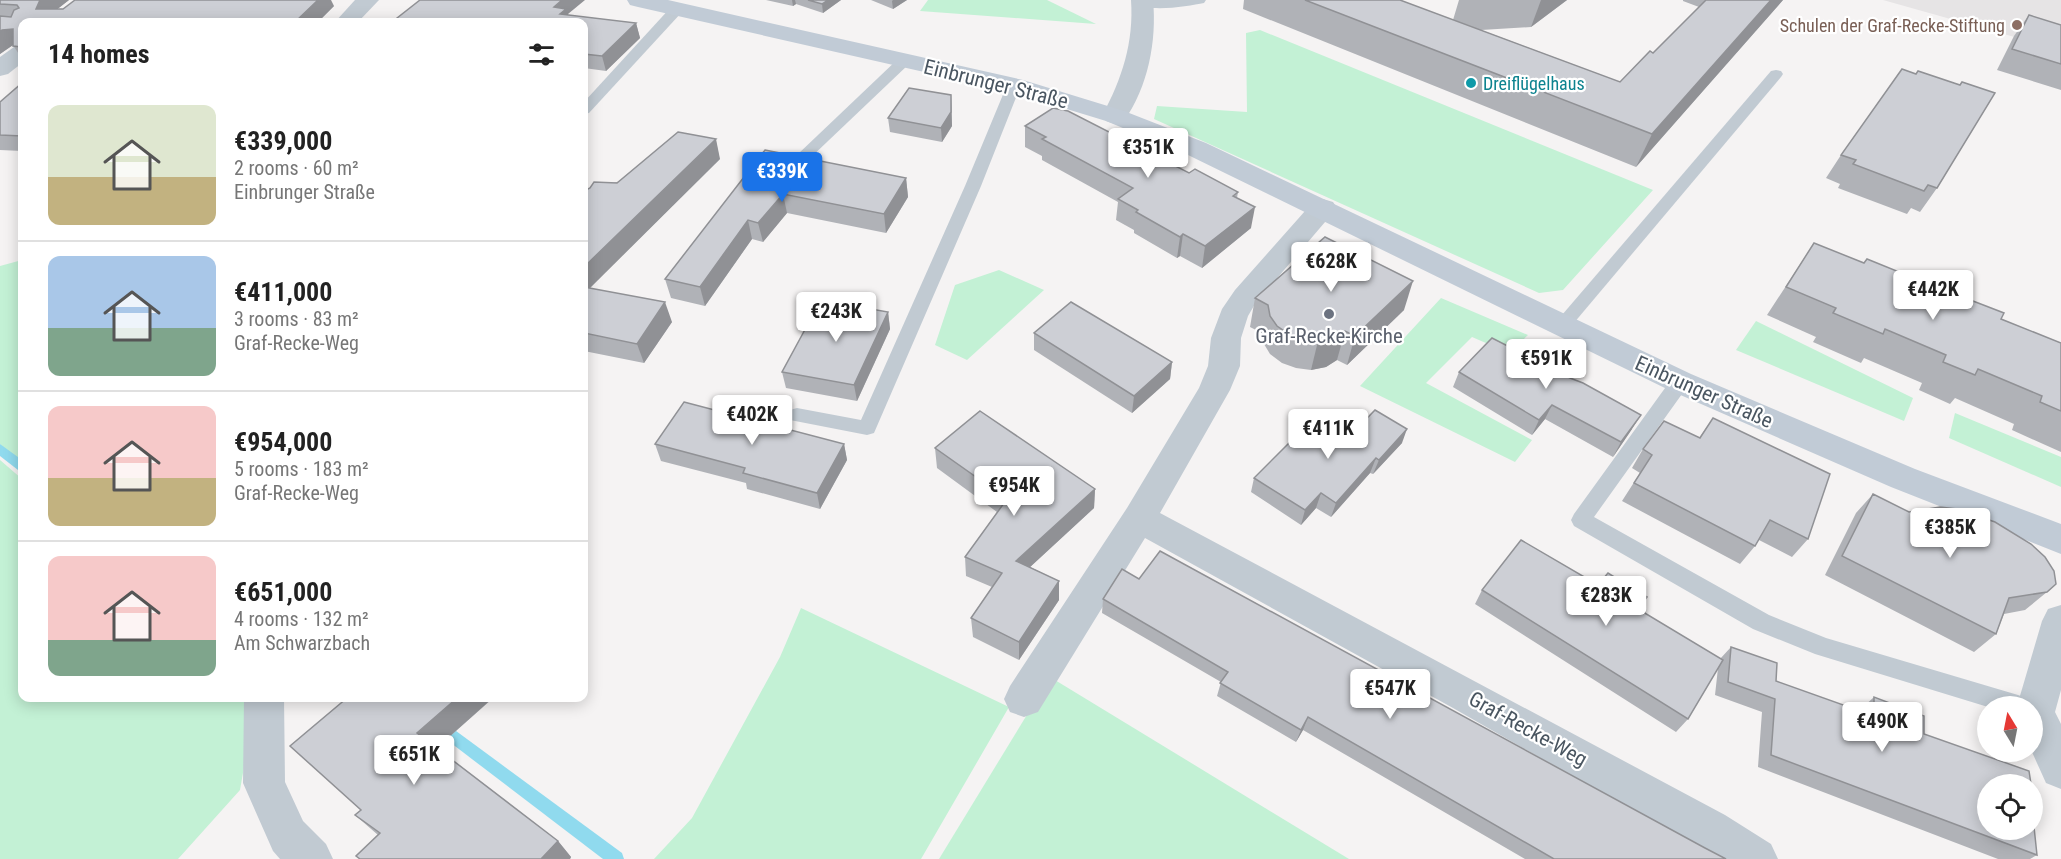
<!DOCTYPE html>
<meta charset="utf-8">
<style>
:root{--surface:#fff;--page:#f2f2f2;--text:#222;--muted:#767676;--line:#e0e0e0;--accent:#1a73e8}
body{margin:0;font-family:"Roboto Condensed",sans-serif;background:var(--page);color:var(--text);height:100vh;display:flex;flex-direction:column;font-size:22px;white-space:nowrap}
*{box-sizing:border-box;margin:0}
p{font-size:20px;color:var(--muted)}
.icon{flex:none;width:33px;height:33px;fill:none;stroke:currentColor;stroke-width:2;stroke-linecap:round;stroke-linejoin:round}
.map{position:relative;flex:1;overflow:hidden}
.drawer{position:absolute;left:18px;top:18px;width:570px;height:684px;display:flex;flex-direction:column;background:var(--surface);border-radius:12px;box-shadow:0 3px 15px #0003}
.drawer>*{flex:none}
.needle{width:39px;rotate:350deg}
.fabs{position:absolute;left:1977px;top:696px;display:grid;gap:12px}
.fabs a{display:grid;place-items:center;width:66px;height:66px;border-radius:50%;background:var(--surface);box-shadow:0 3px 15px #0003;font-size:30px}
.price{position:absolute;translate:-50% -51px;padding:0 14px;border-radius:6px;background:#fff;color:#222;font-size:20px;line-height:39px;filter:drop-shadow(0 2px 3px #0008)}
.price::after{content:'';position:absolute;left:50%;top:36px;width:18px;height:14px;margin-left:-9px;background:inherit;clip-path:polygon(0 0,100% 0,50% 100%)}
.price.current{background:var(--accent);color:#fff}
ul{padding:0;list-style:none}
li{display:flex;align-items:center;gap:18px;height:150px;padding:0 30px}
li+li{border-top:2px solid var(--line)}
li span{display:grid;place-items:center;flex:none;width:168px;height:120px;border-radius:12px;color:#555}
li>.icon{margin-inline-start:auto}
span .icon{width:72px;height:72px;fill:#fffc;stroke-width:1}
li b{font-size:26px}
h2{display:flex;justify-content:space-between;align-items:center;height:72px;padding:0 30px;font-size:26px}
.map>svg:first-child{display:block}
</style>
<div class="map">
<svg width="2061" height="859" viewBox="0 0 2061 859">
<rect width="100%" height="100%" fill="#f5f3f3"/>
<!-- education -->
<path fill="#e6e4e5" d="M1883,0H2061V50Z"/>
<!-- green -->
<g fill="#c3f1d5">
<path d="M928,0H1047L1096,24L920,11Z"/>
<path d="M1260,30L1653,190L1563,290L1539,293L1154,119L1157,106L1247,112L1246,33Z"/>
<path d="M22,260V470L0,444V266Z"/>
<path d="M999,270L1044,290L967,360L935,345L955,285Z"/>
<path d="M1441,298L1528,335L1509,353L1472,337L1426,383L1532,440L1515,462L1360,386Z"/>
<path d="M1756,321L1913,398L1904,421L1736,350Z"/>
<path d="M1955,413L2061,457V487L1949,438Z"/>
<path d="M0,460L22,479V698H256L240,790L178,859H0Z"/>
<path d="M801,608L1009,707L921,859H654L692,818L780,657Z"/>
<path d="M1050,677L1349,859H939Z"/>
</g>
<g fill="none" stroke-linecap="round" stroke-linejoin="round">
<!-- stream -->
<g fill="#90daee" fill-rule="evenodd">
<path d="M0,444L22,460V472L18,470L0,456Z"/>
<path d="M452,728L622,853L624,859H603L447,740L445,735L447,730Z"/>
</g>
<!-- lane -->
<g fill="#c1cad2" fill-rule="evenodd">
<path d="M1139,0H1206L1204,3C1189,6 1148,13 1136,3Z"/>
<path d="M677,5L682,6L684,9L682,12L589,113L584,114V102L672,6Z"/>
<path d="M904,57L909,58L911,61L909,64L807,161H797L794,158L797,155L899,58Z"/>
<path d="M1776,70L1781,71L1783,74L1781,77L1568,330L1562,332L1556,330L1553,326L1556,322L1771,71Z"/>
<path d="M1014,81L1021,85L981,186L874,433L867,435L790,420L787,415L790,410L797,408L861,420L965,186L1007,85Z"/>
<path d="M1680,375L1687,377L1689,382L1687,387L1594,517L1769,615L1826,638L2018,695L2026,698L2030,706L1988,707L1815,654L1753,629L1574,526L1571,520L1574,514L1673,377Z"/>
</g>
<!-- street -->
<g fill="#c1cad2" fill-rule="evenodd">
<path d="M355,0H379L358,22H335Z"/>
<path d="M1131,0H1153C1157,41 1148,87 1124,121L1115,124L1106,121L1102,116C1122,79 1134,42 1131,0Z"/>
<path d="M22,45V63L8,74L0,76V57L14,47Z"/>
<path d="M1323,199L1333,202L1337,208L1255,304L1248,316L1241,338L1240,366L1230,390L1160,513L1725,815L1771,844L1778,859H1717L1453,708L1145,538L1038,712L1024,717L1010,712L1004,699L1010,686L1127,508L1199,388L1208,366L1211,338L1222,309L1235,290L1313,202Z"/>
<path d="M2061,605V690L2055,712L2061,724V789L2046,783L2032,752V706H2017L2042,621L2048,609Z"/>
<path d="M244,698H284L285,782L303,821L326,844L333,859H280L273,851L243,783Z"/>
</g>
<!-- secondary -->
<path fill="#c1cbd6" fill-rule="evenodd" d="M627,0H668L1023,80L1124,111L1206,143L1691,374L1915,469L2061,524V554L1891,487L1669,390L1188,155L1106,121L1008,91L638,7L630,5Z"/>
</g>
<!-- wall -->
<g fill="#b0b2b7">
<path d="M0,0H69L57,9L334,6L318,22H22V59L13,45L0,54Z"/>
<path d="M766,0H841L823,13L796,4L793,6Z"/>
<path d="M871,0H907L893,9Z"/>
<path d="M1244,0H1400L1453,20L1459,0H1567L1531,27L1481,30L1620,82L1653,53L1699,7L1683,1V0H1783L1636,167L1243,9Z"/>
<path d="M568,14V15L636,23L640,38L606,71L584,68V22H392Z"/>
<path d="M2029,15L2061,25V90L1997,70L2014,36Z"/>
<path d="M22,83V151L0,150V102Z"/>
<path d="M951,95L952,126L942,142L890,132L888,118Z"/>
<path d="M1025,126L1189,173L1238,192L1237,198L1251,228L1202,268L1180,256L1177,258L1134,233V230L1116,220L1118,202L1042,160V156L1025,147Z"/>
<path d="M765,150L906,178L908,197L886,233L787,213L763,242L752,239L705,306L671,298L665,279Z"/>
<path d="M1841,155L1937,188L1920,212L1911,208L1907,214L1838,188L1840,184L1826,178Z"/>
<path d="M720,159L589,288L672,322L644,363L584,351V191L590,188Z"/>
<path d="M1814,243L1864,263L1867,259L1911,282L1969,306L1973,301L2001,319L2061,343V452L2012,430L2014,424L1955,398L1950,404L1919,390L1922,383L1864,358L1861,363L1813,342L1816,337L1767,315Z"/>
<path d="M1255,298L1404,310L1347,365L1337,360L1326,367L1311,370L1296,368L1282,363L1270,354L1264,344L1262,333L1250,327Z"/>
<path d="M888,312L890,329L857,401L786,388L782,372Z"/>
<path d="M1034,333L1172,362L1170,379L1132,413L1034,350Z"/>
<path d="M1459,372L1632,429L1613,457L1545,419L1532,435L1453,387Z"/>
<path d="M1713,418L1808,539L1792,557L1759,540L1755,546L1740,564L1622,501L1640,473L1632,468L1643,449L1699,438Z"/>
<path d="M1347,439L1402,443L1373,474L1370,473L1331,517L1316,508L1301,525L1251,492L1254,478Z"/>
<path d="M655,444H844L847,460L820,509L747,489L746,483L661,461Z"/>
<path d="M935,448L1095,489L1094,508L1030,567L1059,581V600L1019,660L973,637L971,618L992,587L966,576L965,557L997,512L937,468Z"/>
<path d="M1873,494L1909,512L2047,592L2025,610L2004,614L1996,634L1974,652L1825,575L1856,513Z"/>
<path d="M1139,579L1726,859H1525L1303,730L1296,742L1217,696L1221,682L1102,613L1103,599Z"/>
<path d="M1482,590L1638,609L1720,659L1731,647L1776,681L1859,711L1874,697L1924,734L2037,855L2030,859H1998L1758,767L1762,712L1715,695L1718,668L1688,719L1676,732L1475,604Z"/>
<path d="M493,698L437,748L558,841L571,857L570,859H360L378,835L355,815Z"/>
</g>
<!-- shaded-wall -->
<g fill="#909195">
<path d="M40,0H69L50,15L36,9Z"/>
<path d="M318,0H331L334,6L318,22H295Z"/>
<path d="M562,0H585L568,14L570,22L559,21L554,7Z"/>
<path d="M792,0H795L796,4L793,6Z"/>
<path d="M828,0H841L823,13L822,4Z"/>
<path d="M893,0H907L893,9L892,1Z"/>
<path d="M1541,0H1567L1531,27Z"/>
<path d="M1771,0H1783L1636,167L1652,134Z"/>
<path d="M636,23L640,38L606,71L602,56Z"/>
<path d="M13,29L22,43L13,45L0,54V32L2,30Z"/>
<path d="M951,95L952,126L942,142L941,128Z"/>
<path d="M716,139L720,159L584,294V267Z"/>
<path d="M906,178L908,197L886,233L884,214Z"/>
<path d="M783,194L787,213L763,242L758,223Z"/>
<path d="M1255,207L1251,228L1202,268L1205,246Z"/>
<path d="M748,220L752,239L705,306L700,287Z"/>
<path d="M1183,234L1180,256L1177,258L1180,237Z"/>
<path d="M1413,281L1404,310L1347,365L1355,336Z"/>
<path d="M665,302L672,322L644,363L637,344Z"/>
<path d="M888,312L890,329L857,401L854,385Z"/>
<path d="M1345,331L1337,360L1326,367L1311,370L1318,341Z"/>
<path d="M1172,362L1170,379L1132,413L1134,396Z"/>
<path d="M1552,405L1545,419L1532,435L1539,420Z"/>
<path d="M1641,415L1632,429L1613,457L1621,442Z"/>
<path d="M1407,429L1402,443L1373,474L1379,460Z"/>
<path d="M844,444L847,460L820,509L817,493Z"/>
<path d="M1376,458L1370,473L1331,517L1336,503Z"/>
<path d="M1095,489L1094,508L1016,580V561Z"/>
<path d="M1321,493L1316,508L1301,525L1305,510Z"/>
<path d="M1059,581V600L1019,660V642Z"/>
<path d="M457,698H493L433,751L417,733Z"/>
<path d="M1308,717L1303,730L1296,742L1301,730Z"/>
<path d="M558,841L571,857L570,859H541Z"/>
</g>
<!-- building -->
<g fill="#cdcfd5" stroke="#909195" stroke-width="1.5">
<path d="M0,0H40L36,9H63L75,0H318L295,22H22V47L13,46V29L2,30L0,32V16L11,17L14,10L19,8L17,5L0,4Z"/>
<path d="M420,0H562L554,7L566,9L560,14L636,23L602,56L584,54V22H392Z"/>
<path d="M808,0H828L822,4Z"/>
<path d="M1305,0H1400L1620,82L1650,51L1653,53L1706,0H1771L1652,134Z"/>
<path d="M2029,15L2061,25V64L2012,49Z"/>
<path d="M1902,69L1916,74L1918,71L1960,85L1962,82L1995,93L1937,188L1928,185L1924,191L1853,164L1856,160L1841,155Z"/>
<path d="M22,83V136L0,135V102Z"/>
<path d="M909,88L951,95V112L941,128L888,118Z"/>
<path d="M1053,108L1068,111L1189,173L1195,169L1238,192L1233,196L1255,207L1205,246L1183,234L1180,237L1136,212L1138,210L1118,199L1133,188L1042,139L1046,137L1025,126Z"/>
<path d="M678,132L716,139L584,267V191L590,188L594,182L617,183Z"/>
<path d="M765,150L906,178L884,214L783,194L758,223L748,220L700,287L665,279Z"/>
<path d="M1325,237L1413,281L1355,336L1345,331L1334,338L1318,341L1304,340L1289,334L1277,326L1270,316L1268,305L1255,298Z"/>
<path d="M1814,243L1864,263L1867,259L1914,278L1911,282L1971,306L1973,301L2004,313L2001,319L2061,343V411L2040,402L2042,396L1978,369L1975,375L1943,362L1946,355L1885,329L1883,334L1833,313L1836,308L1786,287Z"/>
<path d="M584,287L665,302L637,344L584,333Z"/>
<path d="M821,300L888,312L854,385L782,372Z"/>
<path d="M1071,302L1172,362L1134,396L1034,333Z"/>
<path d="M1492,338L1570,378L1583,383L1641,415L1621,442L1552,405L1539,420L1459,372Z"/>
<path d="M684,402L844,444L817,493L743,473L745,468L655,444Z"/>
<path d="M1375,410L1407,429L1379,460L1376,458L1336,503L1321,493L1305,510L1254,478L1313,419L1347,439Z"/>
<path d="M980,411L1095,489L1016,561L1059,581L1019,642L971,618L1002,573L965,557L1007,499L935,448Z"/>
<path d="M1713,418L1830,474L1808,539L1770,520L1755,546L1634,483L1652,455L1643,449L1664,421L1700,438Z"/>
<path d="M1873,494L1909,512L1940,507L1957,509L1995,522L2031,544L2045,557L2054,571L2056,584L2047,592L2009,598L1996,634L1842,556Z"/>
<path d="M1521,540L1598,585L1608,573L1627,585L1647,597L1638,609L1723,660L1688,719L1482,590Z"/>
<path d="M1160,551L1705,848L1726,859H1554L1308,717L1301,730L1220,683L1228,672L1103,599L1122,569L1139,579Z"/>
<path d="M1731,647L1777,663L1776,681L1874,716V697L1924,716V734L2029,771L2031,784H1988V830H2032V808L2037,855L1771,755L1775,699L1728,682Z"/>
<path d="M347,698H457L417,733L558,841L541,859H360L356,856L380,833L355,815L361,810L290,746Z"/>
</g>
<!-- markers -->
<circle fill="#8d6e63" stroke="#fff" stroke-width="2" cx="2017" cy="25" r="6"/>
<circle fill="#0f9aa8" stroke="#fff" stroke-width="2" cx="1471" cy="83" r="6"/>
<circle fill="#6b7280" stroke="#fff" stroke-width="2" cx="1329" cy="314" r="6"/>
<g text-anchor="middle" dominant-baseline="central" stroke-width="4.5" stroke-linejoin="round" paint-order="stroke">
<!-- far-education labels -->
<g font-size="18" fill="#785e54" stroke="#fff" text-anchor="end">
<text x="2005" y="25">Schulen der Graf-Recke-Stiftung</text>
</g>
<!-- far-culture labels -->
<g font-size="18" fill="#0d838f" stroke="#fff" text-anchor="start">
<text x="1483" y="83">Dreiflügelhaus</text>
</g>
<!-- street labels -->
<g font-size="21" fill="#4a5661" stroke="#fff">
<text transform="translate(996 84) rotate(14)">Einbrunger Straße</text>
<text transform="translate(1704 392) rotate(24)">Einbrunger Straße</text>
<text transform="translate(1528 729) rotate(29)">Graf-Recke-Weg</text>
</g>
<!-- worship labels -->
<g font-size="21" fill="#5b616d" stroke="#fff">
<text x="1329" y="336">Graf-Recke-Kirche</text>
</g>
</g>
</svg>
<div class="fabs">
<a><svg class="needle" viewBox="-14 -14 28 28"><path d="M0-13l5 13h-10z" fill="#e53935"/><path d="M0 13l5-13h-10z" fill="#767676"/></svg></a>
<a><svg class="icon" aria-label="locate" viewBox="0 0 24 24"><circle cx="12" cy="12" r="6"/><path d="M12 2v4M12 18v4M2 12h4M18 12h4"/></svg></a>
</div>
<b class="price" style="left:1148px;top:179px">€351K</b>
<b class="price current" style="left:782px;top:203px">€339K</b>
<b class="price" style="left:1331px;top:293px">€628K</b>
<b class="price" style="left:1933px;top:321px">€442K</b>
<b class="price" style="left:836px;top:343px">€243K</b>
<b class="price" style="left:1546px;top:390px">€591K</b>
<b class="price" style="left:752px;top:446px">€402K</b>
<b class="price" style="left:1328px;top:460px">€411K</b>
<b class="price" style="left:1014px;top:517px">€954K</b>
<b class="price" style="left:1950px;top:559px">€385K</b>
<b class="price" style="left:1606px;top:627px">€283K</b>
<b class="price" style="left:1390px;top:720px">€547K</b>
<b class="price" style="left:1882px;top:753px">€490K</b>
<b class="price" style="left:414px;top:786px">€651K</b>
<section class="drawer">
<h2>14 homes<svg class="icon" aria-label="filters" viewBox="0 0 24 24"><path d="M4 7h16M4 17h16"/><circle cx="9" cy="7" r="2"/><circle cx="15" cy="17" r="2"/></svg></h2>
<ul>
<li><span style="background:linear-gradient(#dfe7d0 60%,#c2b280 0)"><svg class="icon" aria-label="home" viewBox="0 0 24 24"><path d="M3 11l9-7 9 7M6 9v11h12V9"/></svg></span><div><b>€339,000</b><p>2 rooms · 60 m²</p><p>Einbrunger Straße</p></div></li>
<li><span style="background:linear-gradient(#a9c7e8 60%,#7fa58c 0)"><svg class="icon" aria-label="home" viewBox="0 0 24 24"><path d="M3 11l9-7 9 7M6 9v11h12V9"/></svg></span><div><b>€411,000</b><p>3 rooms · 83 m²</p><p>Graf-Recke-Weg</p></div></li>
<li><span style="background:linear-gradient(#f6c9c9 60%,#c2b280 0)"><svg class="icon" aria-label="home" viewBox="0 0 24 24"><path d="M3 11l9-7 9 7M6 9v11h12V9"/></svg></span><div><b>€954,000</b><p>5 rooms · 183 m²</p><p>Graf-Recke-Weg</p></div></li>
<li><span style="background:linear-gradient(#f6c9c9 70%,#7fa58c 0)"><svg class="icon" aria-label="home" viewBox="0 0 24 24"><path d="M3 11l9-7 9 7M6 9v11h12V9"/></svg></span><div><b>€651,000</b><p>4 rooms · 132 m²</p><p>Am Schwarzbach</p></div></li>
</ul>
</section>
</div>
